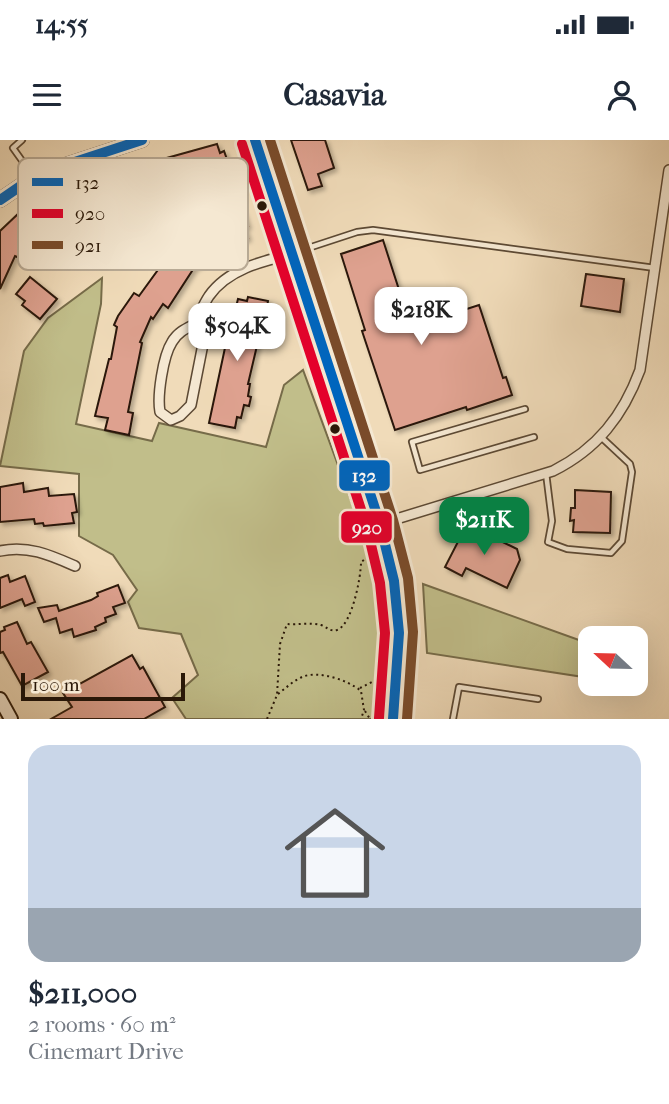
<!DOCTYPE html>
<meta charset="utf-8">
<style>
:root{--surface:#fff;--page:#f2f2f3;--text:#1f2937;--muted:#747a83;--accent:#0b8043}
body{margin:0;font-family:"IM FELL French Canon",serif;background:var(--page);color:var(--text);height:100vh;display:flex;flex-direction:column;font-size:26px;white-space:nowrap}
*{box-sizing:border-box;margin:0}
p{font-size:23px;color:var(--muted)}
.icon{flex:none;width:38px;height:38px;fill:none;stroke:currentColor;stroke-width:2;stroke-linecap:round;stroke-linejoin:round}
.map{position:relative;height:579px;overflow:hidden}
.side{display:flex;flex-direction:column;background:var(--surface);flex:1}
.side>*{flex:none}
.needle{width:46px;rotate:292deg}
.buttons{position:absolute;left:578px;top:486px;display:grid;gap:14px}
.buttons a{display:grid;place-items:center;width:70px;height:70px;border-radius:14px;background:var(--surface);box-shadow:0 7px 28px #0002;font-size:35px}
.scale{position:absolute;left:21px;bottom:18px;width:164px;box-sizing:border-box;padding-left:7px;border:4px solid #2a1808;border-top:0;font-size:19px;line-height:24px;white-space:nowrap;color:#2a1808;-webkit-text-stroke:5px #f5e8d2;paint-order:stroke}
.price{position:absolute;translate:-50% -60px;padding:0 16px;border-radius:14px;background:#fff;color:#222;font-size:23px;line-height:46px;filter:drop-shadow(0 2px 4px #0008)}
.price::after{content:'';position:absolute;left:50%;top:42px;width:21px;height:16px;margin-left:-10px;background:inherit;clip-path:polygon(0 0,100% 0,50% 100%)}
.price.active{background:var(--accent);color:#fff}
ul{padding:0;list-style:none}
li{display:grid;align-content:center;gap:14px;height:371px;padding:0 28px}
li span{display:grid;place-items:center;height:217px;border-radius:21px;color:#555}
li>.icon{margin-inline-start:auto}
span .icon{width:126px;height:126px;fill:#fffc;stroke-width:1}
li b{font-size:30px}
.status{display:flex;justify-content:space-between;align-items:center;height:49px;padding:0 35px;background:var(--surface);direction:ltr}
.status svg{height:19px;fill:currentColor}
header{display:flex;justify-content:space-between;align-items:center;height:91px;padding:0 28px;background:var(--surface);font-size:32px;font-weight:800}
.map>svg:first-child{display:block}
</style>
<div class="status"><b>14:55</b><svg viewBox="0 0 49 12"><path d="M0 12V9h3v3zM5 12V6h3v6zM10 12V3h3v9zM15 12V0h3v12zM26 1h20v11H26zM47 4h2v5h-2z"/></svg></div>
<header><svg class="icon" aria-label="menu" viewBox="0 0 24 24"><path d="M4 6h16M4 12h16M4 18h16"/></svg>Casavia<svg class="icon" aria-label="person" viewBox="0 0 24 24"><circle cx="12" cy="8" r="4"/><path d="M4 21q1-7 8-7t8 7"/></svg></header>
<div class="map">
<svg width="669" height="579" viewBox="0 0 669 579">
<defs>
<filter id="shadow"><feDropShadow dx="3" dy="3" stdDeviation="2" flood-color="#0004"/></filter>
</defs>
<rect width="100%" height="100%" fill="#f0dbb9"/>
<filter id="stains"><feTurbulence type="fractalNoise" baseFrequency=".00286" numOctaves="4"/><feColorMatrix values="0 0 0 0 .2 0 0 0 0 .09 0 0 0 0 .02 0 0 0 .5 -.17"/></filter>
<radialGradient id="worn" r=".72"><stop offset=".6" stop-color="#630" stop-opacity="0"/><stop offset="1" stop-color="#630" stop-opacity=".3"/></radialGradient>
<!-- green -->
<g fill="#c1be8a" stroke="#766b49" stroke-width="2">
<path d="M102,138L101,164L76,284L152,301L159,283L266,307L284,245L303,230L367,404L385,477L376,579H186L172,558L198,535L181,494L139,488L128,462L137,450L113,415L79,396V334L0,326L24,211L48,178Z"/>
<path d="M423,444L590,504V538L427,513Z"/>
</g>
<!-- building -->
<g fill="#dea18f" stroke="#2a1808" stroke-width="2" filter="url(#shadow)">
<path d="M291,0H325L334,28L318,34L322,46L308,50Z"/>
<path d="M217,4L220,13L224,11L231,31L186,43L140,59L131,43L134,41L129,31L163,19Z"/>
<path d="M243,71L248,86L244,87L248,98L225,107L194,128L168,168L163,164L153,179L151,177L140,202L142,203L128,272L133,273L129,295L105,290L108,278L95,276L109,219H111L117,187L114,185L118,176L134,153L139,156L171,112L183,100L181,99L208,81L206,76L216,72L217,77L229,73L230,76Z"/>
<path d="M20,72L27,80L30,78L40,90L21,108L23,109L17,117L15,116L0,149V91Z"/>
<path d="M383,100L411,187L479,165L503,238L506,237L512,255L467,270L466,267L395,290L362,191L365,190L341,114Z"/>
<path d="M586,134L624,139L620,172L581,166Z"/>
<path d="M30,137L57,159L40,179L22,165L25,161L16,154Z"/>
<path d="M248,157L268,161L266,172L259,170L254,196L259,197L248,244H250L248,256L251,257L249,266L244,265L241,278L237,277L235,288L209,283L229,189H227L232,166L236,167L238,159L247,161Z"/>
<path d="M23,343L24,352L48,348L49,356L74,354L77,372L72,373L74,383L44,386L43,383L35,384L34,379L0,382V347Z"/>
<path d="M575,350L611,352L610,393L573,392L574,380L570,381L571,368H575Z"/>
<path d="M472,387L517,409L520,420L507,448L466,428L462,436L445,427L464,390Z"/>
<path d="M8,435L10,442L25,436L35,462L25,466L22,459L0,468V438Z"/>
<path d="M118,445L125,463L113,467L116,474L105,478L106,482L95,487L96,490L74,497L72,489L60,493L56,478L44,482L38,468L57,465L59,471L91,460L98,456L97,453Z"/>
<path d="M17,482L27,504L31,502L48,532L22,546L3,512L0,513V492L5,490L4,487Z"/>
<path d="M132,515L140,529L143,527L165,567L144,579H51L72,567L63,553Z"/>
</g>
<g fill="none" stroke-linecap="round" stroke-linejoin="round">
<defs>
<g id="lane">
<path d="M22,0L13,8L23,22L37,34"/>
<path d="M293,113L357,92L373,90L655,128"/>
<path d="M525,269L412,302L420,330L534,297"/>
<path d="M546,333L552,381L548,402L567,409L611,413L622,401L632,332L630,324L601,297"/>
<path d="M453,579L459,547L538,559"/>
</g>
<g id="street">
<path d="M38,34L71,95L79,122"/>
<path d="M193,185C185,189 177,193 172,202C163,216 157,256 160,272L171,280L180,276L191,265L203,204L193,185C199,176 203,165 209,156C228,129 263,121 292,114"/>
<path d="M380,384L553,331C597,309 623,276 640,230L669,30"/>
<path d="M0,411C28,405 50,415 75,426"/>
</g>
<g id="secondary">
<path d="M255,0L380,384L394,441L399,493L393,579"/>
<path d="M0,60L38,34L142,0"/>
<path d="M0,559L11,579"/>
</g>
</defs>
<!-- lane casing -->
<use href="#lane" stroke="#5c4934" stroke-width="8"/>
<!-- street casing -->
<use href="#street" stroke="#5c4934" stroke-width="12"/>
<!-- secondary casing -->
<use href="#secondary" stroke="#2a1808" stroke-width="16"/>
<!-- path -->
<g stroke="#2a1808" stroke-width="2" stroke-dasharray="2 3.5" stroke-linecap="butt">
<path d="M360,548L378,539H384"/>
<path d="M278,554C286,548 293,541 302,537C318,530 348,540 361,551L364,570L361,579"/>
<path d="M365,571L370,579"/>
<path d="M267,579L277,555L280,504L287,484C297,485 311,482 321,485C327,487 330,492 337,490C352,485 361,437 361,422L374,413"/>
</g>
<!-- lane -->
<use href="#lane" stroke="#f5e8d2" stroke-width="4.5"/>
<!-- street -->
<use href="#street" stroke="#f5e8d2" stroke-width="9"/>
<!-- secondary -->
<use href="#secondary" stroke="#f5e8d2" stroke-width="12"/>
<defs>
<g id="bus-1">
<path d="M255,0L380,384L394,441L399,493L393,579"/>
<path d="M0,60L38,34L142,0"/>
</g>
<path id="bus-2" d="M242,4L367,388L380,443L385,493L379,578"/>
<path id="bus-3" d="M270,0L393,380L408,438L413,492L407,579"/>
</defs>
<!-- bus-1 casing -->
<use href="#bus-1" stroke="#f5e8d2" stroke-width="16"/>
<!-- bus-2 casing -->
<use href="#bus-2" stroke="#f5e8d2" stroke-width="16"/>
<!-- bus-3 casing -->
<use href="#bus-3" stroke="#f5e8d2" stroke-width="16"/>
<!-- bus-1 -->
<use href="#bus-1" stroke="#0065bd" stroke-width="10"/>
<!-- bus-2 -->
<use href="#bus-2" stroke="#e4002b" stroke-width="10"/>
<!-- bus-3 -->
<use href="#bus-3" stroke="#7a4b2a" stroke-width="10"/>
</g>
<!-- markers -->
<g fill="#2a1808" stroke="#f5e8d2" stroke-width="2.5">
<circle cx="262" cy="66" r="6"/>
<circle cx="335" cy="289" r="6"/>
</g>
<!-- legend -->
<rect x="18" y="18" width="230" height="112" rx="10" fill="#f5e8d2" stroke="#b8aa95" stroke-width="2"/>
<rect x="32" y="38" width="31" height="8" fill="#0065bd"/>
<rect x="32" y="69" width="31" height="9" fill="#e4002b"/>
<rect x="32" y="101" width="31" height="8" fill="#7a4b2a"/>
<g font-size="19" fill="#2a1808">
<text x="75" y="49">132</text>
<text x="75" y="80">920</text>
<text x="75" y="112">921</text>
</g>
<g stroke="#f5e8d2" stroke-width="2.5">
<rect x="338" y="319" width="53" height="33" rx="7" fill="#0065bd"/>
<rect x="340" y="370" width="53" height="34" rx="7" fill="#e4002b"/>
</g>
<g font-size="19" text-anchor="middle" font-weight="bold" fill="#fff">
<text x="364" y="342">132</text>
<text x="367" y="394">920</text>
</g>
<rect width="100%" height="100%" filter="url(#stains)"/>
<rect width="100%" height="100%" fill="url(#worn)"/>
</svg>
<div class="buttons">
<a><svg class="needle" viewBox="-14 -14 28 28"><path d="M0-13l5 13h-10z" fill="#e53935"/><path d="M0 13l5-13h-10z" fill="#747a83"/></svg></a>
</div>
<div class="scale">100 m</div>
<b class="price" style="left:421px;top:207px">$218K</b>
<b class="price" style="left:237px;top:223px">$504K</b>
<b class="price active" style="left:484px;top:417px">$211K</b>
</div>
<section class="side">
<ul>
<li><span style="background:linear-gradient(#c9d6e8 75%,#9aa5b1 0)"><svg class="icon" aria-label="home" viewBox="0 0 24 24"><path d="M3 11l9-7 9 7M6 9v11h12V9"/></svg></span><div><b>$211,000</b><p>2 rooms · 60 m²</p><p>Cinemart Drive</p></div></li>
</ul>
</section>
